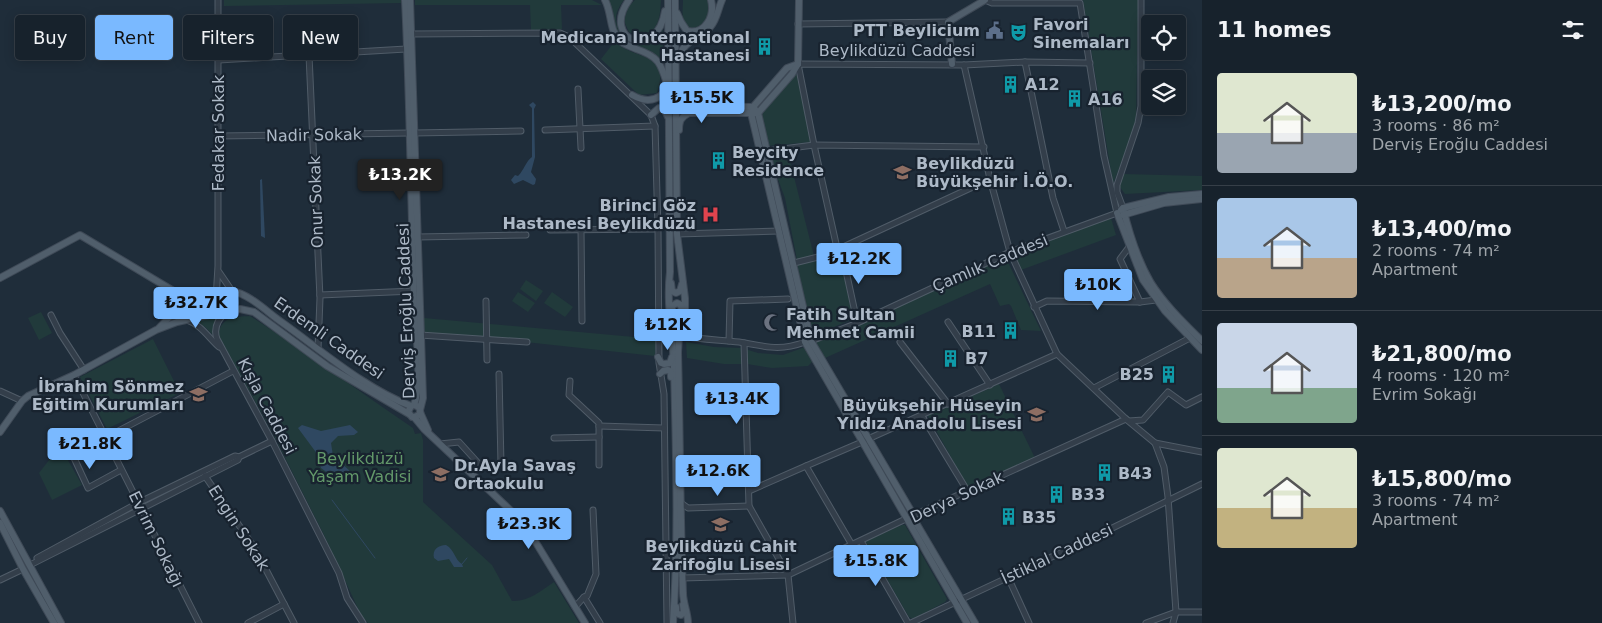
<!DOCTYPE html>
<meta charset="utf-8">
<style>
:root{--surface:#17222c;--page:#202a34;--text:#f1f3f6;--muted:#9ea4a9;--line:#363f48;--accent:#7ab9ff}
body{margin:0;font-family:"DejaVu Sans",sans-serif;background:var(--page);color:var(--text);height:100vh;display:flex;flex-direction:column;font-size:19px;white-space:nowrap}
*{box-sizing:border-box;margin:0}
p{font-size:16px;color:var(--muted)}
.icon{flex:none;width:28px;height:28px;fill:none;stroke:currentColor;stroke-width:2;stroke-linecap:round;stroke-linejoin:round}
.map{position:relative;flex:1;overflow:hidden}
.drawer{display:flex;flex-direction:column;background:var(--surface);width:400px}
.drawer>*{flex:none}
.banner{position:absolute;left:15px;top:15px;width:475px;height:45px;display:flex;gap:10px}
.buttons{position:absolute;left:1141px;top:15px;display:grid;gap:10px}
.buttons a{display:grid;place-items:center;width:45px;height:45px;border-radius:5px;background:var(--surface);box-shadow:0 2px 12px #0003,0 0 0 1px var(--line);font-size:25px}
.price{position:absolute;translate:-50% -42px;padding:0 11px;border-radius:5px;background:var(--accent);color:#111;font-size:16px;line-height:32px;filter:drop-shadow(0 1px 2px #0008)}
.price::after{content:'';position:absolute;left:50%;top:30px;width:15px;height:11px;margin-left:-8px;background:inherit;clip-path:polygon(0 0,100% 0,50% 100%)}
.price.active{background:#222;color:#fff}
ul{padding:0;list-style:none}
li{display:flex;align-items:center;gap:15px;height:125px;padding:0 15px}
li+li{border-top:1px solid var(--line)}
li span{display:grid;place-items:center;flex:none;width:140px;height:100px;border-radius:5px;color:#555}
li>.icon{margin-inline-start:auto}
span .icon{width:60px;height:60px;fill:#fffc;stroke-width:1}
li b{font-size:21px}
h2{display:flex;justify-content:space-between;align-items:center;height:60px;padding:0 15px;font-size:21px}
.pill{padding:0 18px;border-radius:5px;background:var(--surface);box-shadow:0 2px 12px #0003,0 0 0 1px var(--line);font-size:18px;line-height:45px}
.pill.active{background:var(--accent);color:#111}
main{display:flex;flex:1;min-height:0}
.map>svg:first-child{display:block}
</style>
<main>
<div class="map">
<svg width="1202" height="623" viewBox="0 0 1202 623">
<rect width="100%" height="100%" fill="#1f2d3a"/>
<!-- green -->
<g fill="#213a3b">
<path d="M224,0H401V3L224,6Z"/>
<path d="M415,0H592L602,5H561L562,29L531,30L530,5H415Z"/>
<path d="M608,0H624C620,5 616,12 616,18C616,34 633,49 649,42C655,39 659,33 663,30V64C652,43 636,53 623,41C613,32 611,12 608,0Z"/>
<path d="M635,0H661C660,17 659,32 641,37L629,32L624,21L628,7Z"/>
<path d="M683,0H708C715,22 687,41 683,17C682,11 683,5 683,0Z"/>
<path d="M1083,0H1138L1136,125L1113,184Z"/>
<path d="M615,41C634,62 672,49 657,93L639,95L601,59Z"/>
<path d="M795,75H798L812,142L765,146L759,113Z"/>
<path d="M768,153H788L814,256L797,260L785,198Z"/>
<path d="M1123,174L1202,176V190L1125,194L1119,186Z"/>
<path d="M1111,218L1116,235L1021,270L1013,251Z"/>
<path d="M839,250L853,319L817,334L811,331L796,265L815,261Z"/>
<path d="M1001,259L1007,260L1041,331L1021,330L1011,306L1009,304L1000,306L990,284L825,358L815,343L872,319Z"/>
<path d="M526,280L543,291L536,301L520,289Z"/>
<path d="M518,292L535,303L528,312L512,301Z"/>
<path d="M552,292L573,307L565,317L544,303Z"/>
<path d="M225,296L230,299L229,307L187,317L181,312L183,307L186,305C191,306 193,309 198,309C210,310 216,302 225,296Z"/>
<path d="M41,312L52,333L39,340L28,318Z"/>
<path d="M220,316L213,327L214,336L205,327L195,322Z"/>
<path d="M250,316C305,351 358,391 413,428L415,434L421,433L423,440V502L492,565L512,601C528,602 541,591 554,582L579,623H368L361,615L323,533L271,430L218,335C222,316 234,317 250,316Z"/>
<path d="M424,318L656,339L655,356L516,341L424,334Z"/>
<path d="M153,339L180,393L107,429L80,377Z"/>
<path d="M686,342L714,347L742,348L758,353L783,355L805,347L813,361L808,366L772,368L747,364H724L687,358Z"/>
<path d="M999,384L1035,458L970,491L928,416Z"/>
<path d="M60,446L82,485L52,500L39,473Z"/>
<path d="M902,525H905L947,599L945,602L913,619L909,617L866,543V541Z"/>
</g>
<!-- water -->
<g fill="#2f4861">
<path d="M533,102L536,105L534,109L535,157L531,172L536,179L535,184L533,185L523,180L514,184L511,180L515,175L518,176C524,170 526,161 532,157V108L529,105Z"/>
<path d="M262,179L265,238L261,236L260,180Z"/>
<path d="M302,425L321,431L350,425L358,432L354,435L338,436L331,443L333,456L350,471L346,476L333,477L321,468L315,451L298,428Z"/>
<path d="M446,545C455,550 454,559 462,564L463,567H454L449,559L438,561L434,558C432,550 438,545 446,545Z"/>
</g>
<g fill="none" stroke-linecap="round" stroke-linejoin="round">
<!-- stream -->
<g stroke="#2f4861" stroke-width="1">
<path d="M332,500L375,558"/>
<path d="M462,564L467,558"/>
</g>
<defs>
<g id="minor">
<path d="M798,24L948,22"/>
<path d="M411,34L560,33L569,37L651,115L655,126L658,229L659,363L664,394L667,623"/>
<path d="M309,55L320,298L318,349"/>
<path d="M219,60L406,49"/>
<path d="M1025,62L1053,198L1064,231"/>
<path d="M964,65L990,179L1010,252L1057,354L1126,419L1155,443L1164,467L1168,497L1176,612L1173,623"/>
<path d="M578,89L581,148"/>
<path d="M545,130L655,126"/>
<path d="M414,133L521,131"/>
<path d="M218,136L409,133"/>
<path d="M767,151L814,145L984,147"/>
<path d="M1123,208L1117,192V185L1138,123L1141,106V0"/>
<path d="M550,230L658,229"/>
<path d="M581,230L582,321"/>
<path d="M677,234L779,231"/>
<path d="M417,237L526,235"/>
<path d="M1129,247L1120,259L1140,302"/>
<path d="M837,248L814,145L798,64L964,65L1025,62L1090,63"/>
<path d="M841,248L856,317L855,324"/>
<path d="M794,263L818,257L837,248H841L990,179"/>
<path d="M219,272L232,291"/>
<path d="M320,295L414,291"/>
<path d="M216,299L218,266V0"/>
<path d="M486,301L487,360"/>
<path d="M1034,307L1047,301L1140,302L1156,300"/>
<path d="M227,311C219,318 213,328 217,339L272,441L339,573L347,598L363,623"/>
<path d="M51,315L60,333L84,370"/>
<path d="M187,320C201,325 208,337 219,347"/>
<path d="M948,322L990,385"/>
<path d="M420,335L527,342"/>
<path d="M679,336C699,339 719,340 739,342C765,346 778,352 805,342"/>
<path d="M729,341L730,301L788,299"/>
<path d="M811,341L855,324L1010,252L1117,213L1104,156L1080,3H992L985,0"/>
<path d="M900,342L948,404"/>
<path d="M744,343L749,506L788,575L793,623"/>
<path d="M74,375L199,623"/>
<path d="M570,381L569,395L599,423V465"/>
<path d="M1094,388L1190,338"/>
<path d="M0,391L22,401"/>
<path d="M922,416L968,492"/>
<path d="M1129,421L1143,420L1168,392L1186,405L1202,397"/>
<path d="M599,426L664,428"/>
<path d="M105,438L233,371"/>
<path d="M554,438L599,437"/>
<path d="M868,439L1057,354"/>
<path d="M1155,443L1202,452"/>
<path d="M440,444L459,442L479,464L482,465H501L499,374"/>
<path d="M68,445L88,488L121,470"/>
<path d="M205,476L254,547L294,623"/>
<path d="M749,491L806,466"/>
<path d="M681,503L688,508L749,506"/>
<path d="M861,541L908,623"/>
<path d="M852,545L806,466L862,442"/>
<path d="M37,558L138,503L235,456L239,457"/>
<path d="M30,565L238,460L239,457L272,441"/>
<path d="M1008,577L1029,623"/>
<path d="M682,578L788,575L912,516L1126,419"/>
<path d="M0,580L23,569"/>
<path d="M584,597L600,623"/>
<path d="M575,607L584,597L587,596L596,574L593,510"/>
<path d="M248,623L284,604"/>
<path d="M911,623L1092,538L1202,484"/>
<path d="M1146,623L1176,612H1202"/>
</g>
<g id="major">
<path d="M405,0C410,100 411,200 414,300C415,327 423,382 414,405L411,406L408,412L412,417H415L420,414C421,409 419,406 414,405"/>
<path d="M410,0L423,398L420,410"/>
<path d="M605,0C612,13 609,29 619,40C624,45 630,46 636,49C660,57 661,64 668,87C659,102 646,103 632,95"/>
<path d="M629,0C600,40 657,62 665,11"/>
<path d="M668,0L670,272C666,304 673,335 674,367C676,452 679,538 673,623"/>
<path d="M675,0L677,234L685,298V309L679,336L678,352C680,432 680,513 683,593C683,603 688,613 688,623"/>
<path d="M677,13L681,22L687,31C706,35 715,15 711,0"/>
<path d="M677,60C687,35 698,43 711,26C717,19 718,9 722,0"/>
<path d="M798,64L787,68L753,107L751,113L805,342L967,623"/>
<path d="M798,64L799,0"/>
<path d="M952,64L948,22L985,0"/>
<path d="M676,92L680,100L689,106L753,107"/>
<path d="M753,107L758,113L811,341L910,509L912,516L975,623"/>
<path d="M651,115L659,108L665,111L668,117"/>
<path d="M679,130C679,121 681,117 689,113H758L792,74L798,64"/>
<path d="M1123,208C1129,233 1138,261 1151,283C1165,305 1184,323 1202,341"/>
<path d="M1121,210L1123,208L1169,197L1202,194"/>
<path d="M1117,213L1143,280L1165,311L1202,350"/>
<path d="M1123,215L1164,203L1202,199"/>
<path d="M0,278L80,235L197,305C214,306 217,295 232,291"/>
<path d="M671,283L672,291L676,293L680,291L682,284"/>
<path d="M232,291C249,294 266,311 280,321C321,350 364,388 411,406"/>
<path d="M231,310L235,303L232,291"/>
<path d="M672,311V306L677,303L681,305L682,312"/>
<path d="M159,328L182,304L189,301"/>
<path d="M658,357L661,363L664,364L670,363L672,357"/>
<path d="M660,374L663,371L668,370L671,372V377"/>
<path d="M420,412L428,430"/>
<path d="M414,417L424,429L524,523L585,623"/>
<path d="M0,432L22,401L28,396L74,375L156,330L177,322L231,310L240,309L254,312L327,366L409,414"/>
<path d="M0,511L61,623"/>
<path d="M0,523L23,569L54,623"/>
<path d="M676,607V613L681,615L684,612L683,605"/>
</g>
</defs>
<!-- minor casing -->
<use href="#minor" stroke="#505c68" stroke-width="7"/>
<!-- major casing -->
<use href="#major" stroke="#3f4a57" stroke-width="8"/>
<!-- minor -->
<use href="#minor" stroke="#333e4a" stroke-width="5"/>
<!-- major -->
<use href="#major" stroke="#505e6b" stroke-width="6"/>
</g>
<!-- icons -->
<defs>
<symbol id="civic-bare" viewBox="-9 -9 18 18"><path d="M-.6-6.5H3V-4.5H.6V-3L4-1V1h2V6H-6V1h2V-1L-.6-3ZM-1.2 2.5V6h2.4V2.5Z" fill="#5c6f8a" stroke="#18232f" stroke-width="2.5" paint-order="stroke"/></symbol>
<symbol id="theatre-bare" viewBox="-9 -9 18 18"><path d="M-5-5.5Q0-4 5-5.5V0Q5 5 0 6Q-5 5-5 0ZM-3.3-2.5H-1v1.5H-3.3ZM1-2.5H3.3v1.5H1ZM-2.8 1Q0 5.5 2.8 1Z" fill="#0f9aa8" stroke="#18232f" stroke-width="2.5" paint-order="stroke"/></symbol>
<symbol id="building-bare" viewBox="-9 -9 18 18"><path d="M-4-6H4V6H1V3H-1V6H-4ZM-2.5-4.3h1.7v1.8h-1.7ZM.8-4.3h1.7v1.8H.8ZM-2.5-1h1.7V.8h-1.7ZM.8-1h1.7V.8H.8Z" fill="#0f9aa8" stroke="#18232f" stroke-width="2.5" paint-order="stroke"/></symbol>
<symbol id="school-bare" viewBox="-9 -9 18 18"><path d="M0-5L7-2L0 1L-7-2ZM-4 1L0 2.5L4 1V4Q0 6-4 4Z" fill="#8d6e63" stroke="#18232f" stroke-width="2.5" paint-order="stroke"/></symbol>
<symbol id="hospital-bare" viewBox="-9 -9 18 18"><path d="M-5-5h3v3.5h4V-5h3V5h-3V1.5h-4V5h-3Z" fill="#e0444e" stroke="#18232f" stroke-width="2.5" paint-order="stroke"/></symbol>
<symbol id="mosque-bare" viewBox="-9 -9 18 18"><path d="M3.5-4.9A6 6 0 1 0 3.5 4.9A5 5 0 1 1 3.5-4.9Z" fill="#6b7280" stroke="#18232f" stroke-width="2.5" paint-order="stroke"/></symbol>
</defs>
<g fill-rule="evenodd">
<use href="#civic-bare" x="982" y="18" width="25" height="25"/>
<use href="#theatre-bare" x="1006" y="20" width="25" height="25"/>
<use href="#building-bare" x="752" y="34" width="25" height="25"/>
<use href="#building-bare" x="998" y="72" width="25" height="25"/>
<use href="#building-bare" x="1062" y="86" width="25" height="25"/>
<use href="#building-bare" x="706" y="148" width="25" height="25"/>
<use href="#school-bare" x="890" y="160" width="25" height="25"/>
<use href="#hospital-bare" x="698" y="202" width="25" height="25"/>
<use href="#mosque-bare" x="760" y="310" width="25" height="25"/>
<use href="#building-bare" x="998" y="318" width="25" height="25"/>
<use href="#building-bare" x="938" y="346" width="25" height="25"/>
<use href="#building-bare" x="1156" y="362" width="25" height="25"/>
<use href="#school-bare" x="186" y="382" width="25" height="25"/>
<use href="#school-bare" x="1024" y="402" width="25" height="25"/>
<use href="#building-bare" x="1092" y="460" width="25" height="25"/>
<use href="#school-bare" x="428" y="462" width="25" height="25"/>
<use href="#building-bare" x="1044" y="482" width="25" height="25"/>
<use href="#building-bare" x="996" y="504" width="25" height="25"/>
<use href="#school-bare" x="708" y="512" width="25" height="25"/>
</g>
<g text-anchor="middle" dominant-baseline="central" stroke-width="4.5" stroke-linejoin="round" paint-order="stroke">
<!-- poi labels -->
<g font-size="16" font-weight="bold" fill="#adb9c7" stroke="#18232f" text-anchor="start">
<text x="1033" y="24">Favori<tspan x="1033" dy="18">Sinemaları</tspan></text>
<text x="980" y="30" text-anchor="end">PTT Beylicium</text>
<text x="750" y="37" text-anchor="end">Medicana International<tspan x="750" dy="18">Hastanesi</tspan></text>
<text x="1025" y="84">A12</text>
<text x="1088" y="99">A16</text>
<text x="732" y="152">Beycity<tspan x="732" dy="18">Residence</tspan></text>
<text x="916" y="163">Beylikdüzü<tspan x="916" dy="18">Büyükşehir İ.Ö.O.</tspan></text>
<text x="696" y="205" text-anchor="end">Birinci Göz<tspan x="696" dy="18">Hastanesi Beylikdüzü</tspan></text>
<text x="786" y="314">Fatih Sultan<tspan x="786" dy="18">Mehmet Camii</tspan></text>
<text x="996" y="331" text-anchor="end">B11</text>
<text x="965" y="358">B7</text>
<text x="1154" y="374" text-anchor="end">B25</text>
<text x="184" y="386" text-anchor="end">İbrahim Sönmez<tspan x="184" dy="18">Eğitim Kurumları</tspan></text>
<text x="1022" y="405" text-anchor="end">Büyükşehir Hüseyin<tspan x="1022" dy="18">Yıldız Anadolu Lisesi</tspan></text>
<text x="454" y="465">Dr.Ayla Savaş<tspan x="454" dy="18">Ortaokulu</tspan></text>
<text x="1118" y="473">B43</text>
<text x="1071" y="494">B33</text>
<text x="1022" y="517">B35</text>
<text x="721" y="546" text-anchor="middle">Beylikdüzü Cahit<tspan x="721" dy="18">Zarifoğlu Lisesi</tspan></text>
</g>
<!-- street labels -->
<g font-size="16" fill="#adb9c7" stroke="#18232f">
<text x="897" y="50">Beylikdüzü Caddesi</text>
<text transform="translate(218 133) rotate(-90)">Fedakar Sokak</text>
<text transform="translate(314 135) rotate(-1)">Nadir Sokak</text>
<text transform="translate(316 202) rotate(-92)">Onur Sokak</text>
<text transform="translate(990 263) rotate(-23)">Çamlık Caddesi</text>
<text transform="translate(406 311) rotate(-92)">Derviş Eroğlu Caddesi</text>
<text transform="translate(329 338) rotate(35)">Erdemli Caddesi</text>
<text transform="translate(267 406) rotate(62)">Kışla Caddesi</text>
<text transform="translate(957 497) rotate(-25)">Derya Sokak</text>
<text transform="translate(239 528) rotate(57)">Engin Sokak</text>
<text transform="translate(156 539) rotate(64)">Evrim Sokağı</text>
<text transform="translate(1057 554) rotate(-25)">İstiklal Caddesi</text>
</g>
<!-- park labels -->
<g font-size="16" fill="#63996a" stroke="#18232f">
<text x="360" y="458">Beylikdüzü<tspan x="360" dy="18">Yaşam Vadisi</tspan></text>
</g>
</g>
</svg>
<div class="buttons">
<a><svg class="icon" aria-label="locate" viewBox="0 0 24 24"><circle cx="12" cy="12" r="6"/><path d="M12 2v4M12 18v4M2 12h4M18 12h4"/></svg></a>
<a><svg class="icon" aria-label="layers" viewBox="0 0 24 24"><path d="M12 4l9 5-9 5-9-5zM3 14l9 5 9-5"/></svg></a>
</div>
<b class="price" style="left:702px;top:124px">₺15.5K</b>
<b class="price active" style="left:400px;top:201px">₺13.2K</b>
<b class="price" style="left:859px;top:285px">₺12.2K</b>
<b class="price" style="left:1098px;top:311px">₺10K</b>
<b class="price" style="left:196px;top:329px">₺32.7K</b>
<b class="price" style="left:668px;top:351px">₺12K</b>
<b class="price" style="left:737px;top:425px">₺13.4K</b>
<b class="price" style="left:90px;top:470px">₺21.8K</b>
<b class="price" style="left:718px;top:497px">₺12.6K</b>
<b class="price" style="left:529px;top:550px">₺23.3K</b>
<b class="price" style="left:876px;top:587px">₺15.8K</b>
<div class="banner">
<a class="pill">Buy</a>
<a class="pill active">Rent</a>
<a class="pill">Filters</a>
<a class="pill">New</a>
</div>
</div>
<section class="drawer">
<h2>11 homes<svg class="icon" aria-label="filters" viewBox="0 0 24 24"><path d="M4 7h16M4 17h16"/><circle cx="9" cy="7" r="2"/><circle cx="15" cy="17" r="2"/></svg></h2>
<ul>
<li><span style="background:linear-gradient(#dfe7d0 60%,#9aa5b1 0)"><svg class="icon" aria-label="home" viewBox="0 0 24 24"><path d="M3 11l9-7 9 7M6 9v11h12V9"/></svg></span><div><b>₺13,200/mo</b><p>3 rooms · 86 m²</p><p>Derviş Eroğlu Caddesi</p></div></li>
<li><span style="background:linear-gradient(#a9c7e8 60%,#b9a48a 0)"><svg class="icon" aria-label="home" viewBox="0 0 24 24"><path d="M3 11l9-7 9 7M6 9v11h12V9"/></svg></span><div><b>₺13,400/mo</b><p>2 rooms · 74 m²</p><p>Apartment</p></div></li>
<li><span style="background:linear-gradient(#c9d6e8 65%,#7fa58c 0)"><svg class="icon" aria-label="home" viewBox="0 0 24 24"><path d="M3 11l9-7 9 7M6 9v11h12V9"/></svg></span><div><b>₺21,800/mo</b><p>4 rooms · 120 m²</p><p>Evrim Sokağı</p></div></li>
<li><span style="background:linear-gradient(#dfe7d0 60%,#c2b280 0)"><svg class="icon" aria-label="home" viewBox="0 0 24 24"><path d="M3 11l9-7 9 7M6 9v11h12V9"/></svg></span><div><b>₺15,800/mo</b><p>3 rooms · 74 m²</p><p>Apartment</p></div></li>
</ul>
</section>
</main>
